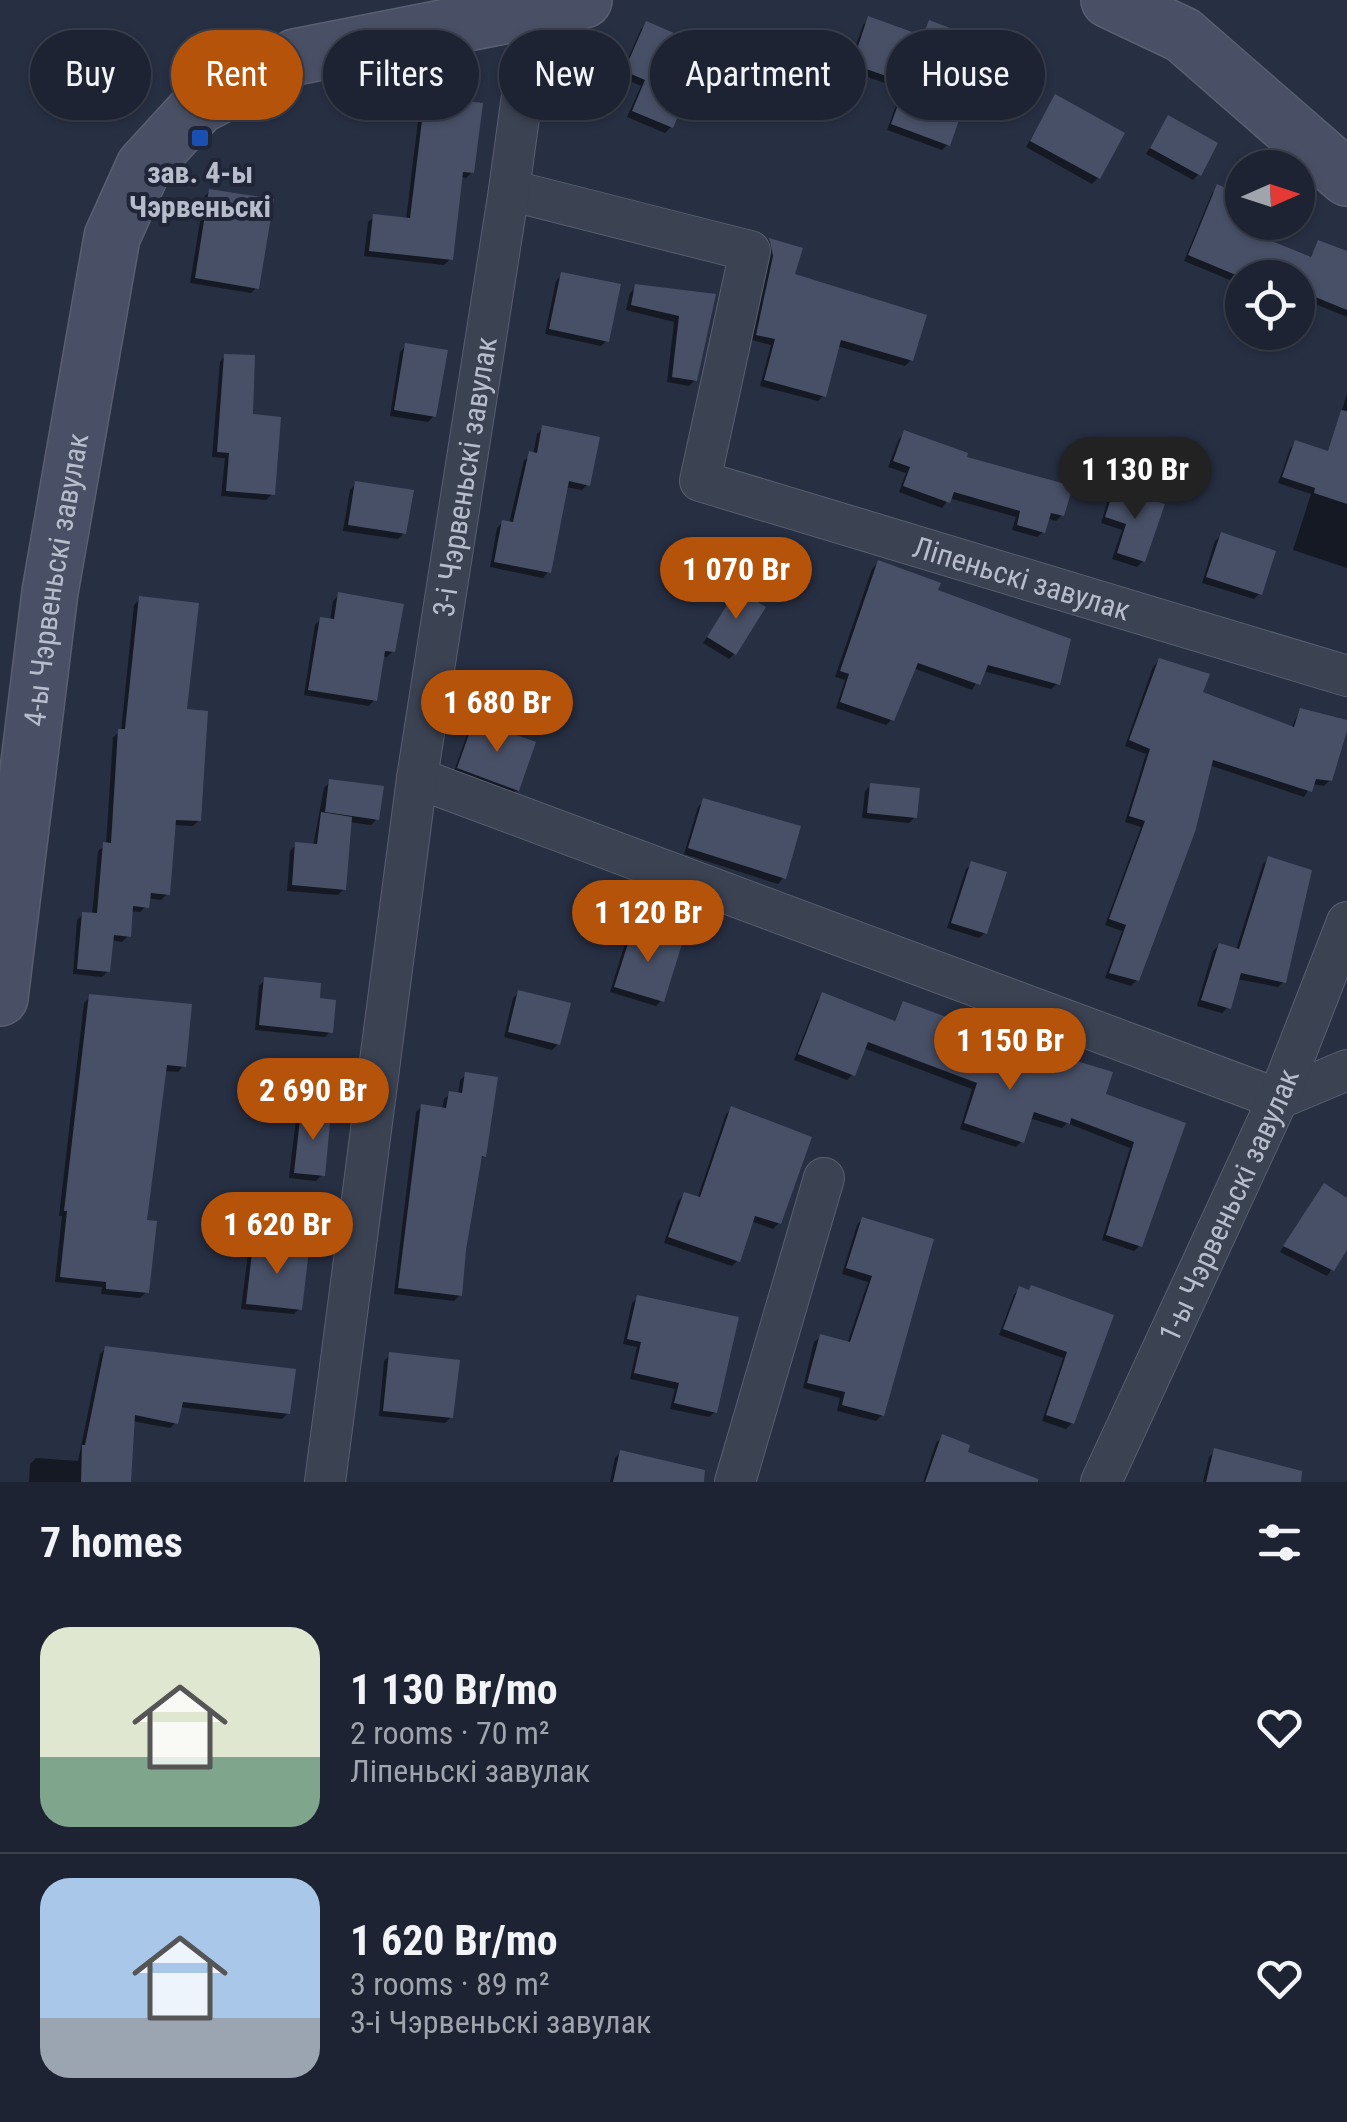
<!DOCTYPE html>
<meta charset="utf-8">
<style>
:root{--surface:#1d2332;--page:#2a2f3e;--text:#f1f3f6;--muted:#a0a4ac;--line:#3b404d;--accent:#b45309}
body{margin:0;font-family:"Roboto Condensed",sans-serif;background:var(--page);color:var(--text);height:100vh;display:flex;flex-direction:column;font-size:38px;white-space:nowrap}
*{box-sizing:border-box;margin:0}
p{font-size:32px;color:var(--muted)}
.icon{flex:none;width:55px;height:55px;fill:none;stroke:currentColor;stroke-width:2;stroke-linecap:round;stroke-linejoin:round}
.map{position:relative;height:1482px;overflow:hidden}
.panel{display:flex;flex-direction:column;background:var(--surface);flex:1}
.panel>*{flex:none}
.guide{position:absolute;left:30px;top:30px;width:1288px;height:90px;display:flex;gap:20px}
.needle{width:65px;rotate:87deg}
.tools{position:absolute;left:1225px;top:150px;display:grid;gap:20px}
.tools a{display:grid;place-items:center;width:90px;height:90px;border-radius:50%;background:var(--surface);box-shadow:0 2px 8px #0004,0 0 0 2px var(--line);font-size:50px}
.price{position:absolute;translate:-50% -85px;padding:0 22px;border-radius:35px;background:var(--accent);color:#fff;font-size:32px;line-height:65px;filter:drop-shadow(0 2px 5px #0008)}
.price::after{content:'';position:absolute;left:50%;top:60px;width:30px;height:22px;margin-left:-15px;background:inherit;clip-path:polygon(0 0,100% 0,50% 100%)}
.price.selected{background:#222;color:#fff}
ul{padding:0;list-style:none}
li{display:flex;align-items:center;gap:30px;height:250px;padding:0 40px}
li+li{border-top:2px solid var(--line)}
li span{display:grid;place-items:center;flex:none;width:280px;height:200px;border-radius:30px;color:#555}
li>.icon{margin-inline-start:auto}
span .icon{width:120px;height:120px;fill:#fffc;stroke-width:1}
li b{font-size:42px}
h2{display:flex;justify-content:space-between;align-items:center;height:120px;padding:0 40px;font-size:42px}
.tag{padding:0 35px;border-radius:45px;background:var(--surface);box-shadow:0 2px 8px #0004,0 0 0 2px var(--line);font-size:35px;line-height:90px}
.tag.selected{background:var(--accent);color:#fff}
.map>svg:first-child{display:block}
</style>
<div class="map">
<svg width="1347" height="1482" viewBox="0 0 1347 1482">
<rect width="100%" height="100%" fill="#272f43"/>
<!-- shadow -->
<g fill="#0007">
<path d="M869,19L921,38L930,23L949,52L948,144L942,150L887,130L902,89L847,70L863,25Z"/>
<path d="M647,24L662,52L671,127L665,133L627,117L641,86L620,77L641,29Z"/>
<path d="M781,34L805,105L799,111L755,93L775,39Z"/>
<path d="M426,98L472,172L466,178L460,177L450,259L444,265L364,256L368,222L374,217L406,220L420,104Z"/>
<path d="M1055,98L1098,178L1092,184L1026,147Z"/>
<path d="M1169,118L1199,174L1193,180L1146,154Z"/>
<path d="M1218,187L1242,198V222L1249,234L1309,259L1319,243L1347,254V317L1298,297V278H1242V285L1184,261L1212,193Z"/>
<path d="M210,191L257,287L251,293L190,283L204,197Z"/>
<path d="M770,241L792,275L911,360L905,366L837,346L824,395L818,401L760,386L771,345L752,340L768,263L765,247Z"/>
<path d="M562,275L606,341L601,346L545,334L556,281Z"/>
<path d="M636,287L713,296L695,380L689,386L667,382L674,322L626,310L630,293Z"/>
<path d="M406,346L434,416L428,422L390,416L400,352Z"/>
<path d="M225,356L251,417L272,494L266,500L221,496L225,458L212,457L220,362Z"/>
<path d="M1347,394V568L1293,550L1311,494L1278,483L1290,449L1295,443L1328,454Z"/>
<path d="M543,428L588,484L582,490L565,487L548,572L543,578L490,567L497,528L503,522L509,524L524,460L533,455L537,434Z"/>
<path d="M905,433L964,459L1062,515L1056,521L1046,518L1043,532L1037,537L1012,530L1016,517L949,498L942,508L899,492L906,473L888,467L899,439Z"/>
<path d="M356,484L404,533L398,539L343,531L350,490Z"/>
<path d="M1115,490L1143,561L1137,567L1112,559L1122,530L1101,523L1109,496Z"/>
<path d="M1221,535L1260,593L1254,599L1202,583L1215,541Z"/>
<path d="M878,563L935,592L1057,684L1051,689L983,671L972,690L913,668L892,719L886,725L836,708L845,680L835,677L872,569Z"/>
<path d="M737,592L734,654L729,659L703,643Z"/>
<path d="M339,595L393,651L387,657L382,656L374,700L369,706L304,695L315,625L321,619L330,621L333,601Z"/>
<path d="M140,599L184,711L199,820L193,826L173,825L167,894L161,900L147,898L146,906L140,912L130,911L128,936L122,942L111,940L108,971L102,977L73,974L77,920L83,914L92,915L98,851L106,845L113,737L121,731L134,605Z"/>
<path d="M1159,661L1200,693L1291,728L1300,711L1330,780L1324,786L1312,784L1304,797L1209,765L1137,980L1131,986L1105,978L1122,931L1105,925L1141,827L1125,822L1146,754L1125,746L1153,667Z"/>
<path d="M475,723L517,790L511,795L453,774L469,729Z"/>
<path d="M330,782L377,819L371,825L349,822L344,889L338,895L287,891L290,851L296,845L313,846L324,788Z"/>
<path d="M871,785L915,817L909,823L862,818L865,791Z"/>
<path d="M704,801L783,878L778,884L684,854L698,807Z"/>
<path d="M1269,858L1284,981L1278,987L1237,979L1228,1007L1222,1013L1197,1006L1213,951L1219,945L1236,950L1263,864Z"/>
<path d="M972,864L985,933L979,938L947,928L966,869Z"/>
<path d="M633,931L662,1000L656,1006L610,992L627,937Z"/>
<path d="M265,980L317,1000L330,1032L325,1037L255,1030L259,986Z"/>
<path d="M519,992L558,1044L552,1050L504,1037L513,998Z"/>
<path d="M822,995L893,1023L903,1004L959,1040L1053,1070L1061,1059L1103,1095L1182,1125L1140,1245L1134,1251L1102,1240L1130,1148L1067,1123L1062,1128L1029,1118L1022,1141L1016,1147L960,1129L972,1089L863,1048L853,1074L847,1080L794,1060L817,1001Z"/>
<path d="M90,997L183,1066L178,1072L164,1071L144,1222L146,1292L140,1298L101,1294L102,1287L55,1282L62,1216H59L84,1003Z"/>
<path d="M466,1075L484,1156L479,1161L463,1250L460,1295L454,1301L394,1294L416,1112L422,1107L442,1110L444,1099L450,1094L458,1095L460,1080Z"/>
<path d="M732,1109L779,1223L773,1229L751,1221L738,1260L732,1266L664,1243L678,1201L684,1195L697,1199L726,1114Z"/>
<path d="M302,1112L322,1175L316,1181L289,1178L296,1118Z"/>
<path d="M1319,1192L1347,1201V1245L1327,1276L1280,1252Z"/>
<path d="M862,1219L931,1241L882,1415L876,1421L837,1411L840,1398L803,1388L814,1342L820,1337L847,1344L868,1282L842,1274L857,1225Z"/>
<path d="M253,1247L300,1308L294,1314L241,1309L248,1253Z"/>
<path d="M1019,1289L1111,1317L1072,1423L1066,1429L1042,1421L1063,1358L999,1335L1014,1295Z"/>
<path d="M638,1297L715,1412L709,1417L670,1409L675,1389L630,1379L637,1347L623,1344L632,1303Z"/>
<path d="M106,1348L288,1413L282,1419L179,1407L176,1422L170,1428L132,1421L128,1482H29L30,1464L36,1458L78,1461L100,1354Z"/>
<path d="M390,1355L451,1417L445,1423L379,1416L384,1361Z"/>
<path d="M942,1437L964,1454L1033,1482H923L936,1443Z"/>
<path d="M1215,1451L1272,1482H1203L1209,1457Z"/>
<path d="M621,1452L696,1482H610L615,1458Z"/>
</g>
<!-- building -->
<g fill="#485067">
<path d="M868,16L923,36L929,20L958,31L952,50L980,60L950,146L891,124L906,83L852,64Z"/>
<path d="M646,21L674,33L666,51L700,66L673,128L632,111L645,80L624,71Z"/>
<path d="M781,31L829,49L807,106L759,87Z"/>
<path d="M1055,94L1125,133L1100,179L1030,141Z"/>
<path d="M425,96L483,103L474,173L463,172L453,260L369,251L373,214L410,218Z"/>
<path d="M1168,115L1218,143L1201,176L1150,148Z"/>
<path d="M1217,184L1242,195V222H1256L1252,233L1311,257L1318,240L1347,251V310L1298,290V278H1243L1188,255Z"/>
<path d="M209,189L274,199L259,289L195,278Z"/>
<path d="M769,238L803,248L795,274L927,315L913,361L841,340L826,397L764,380L775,339L756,335L773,256Z"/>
<path d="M561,272L621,284L609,342L549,329Z"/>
<path d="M635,284L716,294L697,381L672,377L679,316L631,305Z"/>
<path d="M405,343L448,350L436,417L394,410Z"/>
<path d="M224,354L255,355L253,414L281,417L275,495L226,491L229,453L217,452Z"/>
<path d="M1341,410L1347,411V504L1314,493L1315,488L1282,477L1295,440L1328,451Z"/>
<path d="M542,425L600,437L590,486L569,481L551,573L494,562L502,520L513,522L529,451L537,453Z"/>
<path d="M904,430L968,453L967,457L1073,486L1064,516L1051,513L1045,533L1017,525L1020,511L954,492L950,503L903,486L910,467L893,461Z"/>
<path d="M355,481L414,490L406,534L348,525Z"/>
<path d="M1114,488L1165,504L1145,562L1117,553L1126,524L1105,517Z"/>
<path d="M1221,532L1276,551L1262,595L1206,577Z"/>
<path d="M878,560L941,583L938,590L1071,639L1060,685L988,665L980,685L918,663L894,721L840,702L849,674L840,671Z"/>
<path d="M737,589L766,607L736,655L707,637Z"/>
<path d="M338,592L404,604L395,652L385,651L377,701L308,690L320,617L334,619Z"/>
<path d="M139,596L199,603L187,709L208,711L201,821L176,820L170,895L151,893L149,908L133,906L131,937L114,935L110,972L77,969L82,912L97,913L103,842L111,843L118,729H125Z"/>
<path d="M1159,658L1210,674L1203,692L1294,727L1300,708L1347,720V731L1332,781L1316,779L1312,792L1213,760L1195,832L1139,981L1109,973L1126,925L1109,919L1145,821L1129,816L1150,749L1129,740Z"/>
<path d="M474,720L536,742L519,791L457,768Z"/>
<path d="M329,779L384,786L379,820L325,812Z"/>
<path d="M870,783L920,788L917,818L867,813Z"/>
<path d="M703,798L801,826L786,879L688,848Z"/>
<path d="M321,812L352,817L346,890L292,885L295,842L317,844Z"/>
<path d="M1268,856L1312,870L1286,983L1241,973L1231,1009L1201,1000L1219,943L1239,949Z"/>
<path d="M971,861L1007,872L987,934L951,923Z"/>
<path d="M633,928L682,944L664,1002L614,987Z"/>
<path d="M264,977L321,983L320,998L336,1000L333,1033L259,1025Z"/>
<path d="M518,990L571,1003L560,1045L508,1032Z"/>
<path d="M822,992L895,1021L903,1001L968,1025L963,1038L1056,1068L1060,1056L1113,1072L1106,1094L1186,1123L1142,1247L1106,1235L1134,1142L1071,1118L1070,1124L1034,1112L1024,1143L964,1123L977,1083L868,1042L855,1076L798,1054Z"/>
<path d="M89,994L192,1004L186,1067L167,1065L147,1220L157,1221L149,1293L106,1289V1282L60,1277L67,1211H64Z"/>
<path d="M465,1072L498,1077L486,1157L482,1156L466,1250L462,1296L398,1288L421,1104L446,1108L449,1091L462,1093Z"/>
<path d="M731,1106L812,1137L781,1224L755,1216L740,1262L668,1237L684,1192L700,1197Z"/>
<path d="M301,1110L331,1112L325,1176L294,1173Z"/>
<path d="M1324,1183L1347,1198V1250L1334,1271L1283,1246Z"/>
<path d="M862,1217L934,1239L884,1416L842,1405L845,1392L807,1383L820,1334L850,1342L872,1276L846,1268Z"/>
<path d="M253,1244L309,1250L302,1310L246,1304Z"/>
<path d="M1031,1285L1114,1315L1074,1424L1046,1415L1067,1352L1003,1329L1019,1286L1029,1290Z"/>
<path d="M637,1295L739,1317L717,1413L674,1403L679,1383L634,1373L641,1342L627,1339Z"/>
<path d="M105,1346L296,1369L290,1414L183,1402L178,1424L135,1415L131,1482H81L82,1445H85Z"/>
<path d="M389,1352L460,1360L453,1418L383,1411Z"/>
<path d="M942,1434L970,1445L968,1452L1038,1479V1482H925Z"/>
<path d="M1214,1448L1302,1471L1301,1482H1206Z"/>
<path d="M620,1450L705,1470L704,1482H613Z"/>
</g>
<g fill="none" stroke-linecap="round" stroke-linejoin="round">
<defs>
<g id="street">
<path id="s1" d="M509,190L750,251L700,481L1347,676"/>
<path d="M417,778L1278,1099L1347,1070"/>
<path id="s2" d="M325,1482L417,778L509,190L534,8"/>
<path d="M735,1482L824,1178"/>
<path id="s3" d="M1101,1482L1278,1099L1347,922"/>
</g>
<g id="secondary">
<path d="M1109,0L1183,35L1347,178"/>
<path id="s4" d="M0,998L50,592L112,237L144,166L199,106L295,57L584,0"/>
</g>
</defs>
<!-- street casing -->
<use href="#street" stroke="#595f70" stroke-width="42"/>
<!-- secondary casing -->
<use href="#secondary" stroke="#595f70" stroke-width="58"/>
<!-- street -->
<use href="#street" stroke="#3b4252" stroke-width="40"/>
<!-- secondary -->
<use href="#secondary" stroke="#495065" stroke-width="55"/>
</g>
<!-- markers -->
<rect fill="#1a4fb4" stroke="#202638" stroke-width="4" x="190" y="128" width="20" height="20" rx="5"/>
<g text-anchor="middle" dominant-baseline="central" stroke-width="8" stroke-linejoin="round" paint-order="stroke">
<!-- poi labels -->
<g font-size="30" font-weight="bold" fill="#b8bdcc" stroke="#202638">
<text x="200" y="172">зав. 4-ы<tspan x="200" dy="34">Чэрвеньскі</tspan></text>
</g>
<!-- street labels -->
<g font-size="30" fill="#b8bdcc" stroke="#202638">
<text stroke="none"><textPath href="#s2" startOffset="1015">3-і Чэрвеньскі завулак</textPath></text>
<text stroke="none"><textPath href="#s4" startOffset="422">4-ы Чэрвеньскі завулак</textPath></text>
<text stroke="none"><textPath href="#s1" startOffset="820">Ліпеньскі завулак</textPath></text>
<text stroke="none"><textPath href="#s3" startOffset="305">1-ы Чэрвеньскі завулак</textPath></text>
</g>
</g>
</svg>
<div class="tools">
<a><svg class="needle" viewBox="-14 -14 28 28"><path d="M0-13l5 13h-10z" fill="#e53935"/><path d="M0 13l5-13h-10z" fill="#a0a4ac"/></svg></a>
<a><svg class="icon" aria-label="locate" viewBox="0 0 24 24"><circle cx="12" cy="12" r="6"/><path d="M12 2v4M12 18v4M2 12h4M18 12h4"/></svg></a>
</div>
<b class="price selected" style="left:1135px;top:522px">1 130 Br</b>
<b class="price" style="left:736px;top:622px">1 070 Br</b>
<b class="price" style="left:497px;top:755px">1 680 Br</b>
<b class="price" style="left:648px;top:965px">1 120 Br</b>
<b class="price" style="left:1010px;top:1093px">1 150 Br</b>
<b class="price" style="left:313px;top:1143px">2 690 Br</b>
<b class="price" style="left:277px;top:1277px">1 620 Br</b>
<div class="guide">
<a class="tag">Buy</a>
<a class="tag selected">Rent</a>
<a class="tag">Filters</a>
<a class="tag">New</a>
<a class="tag">Apartment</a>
<a class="tag">House</a>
</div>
</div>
<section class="panel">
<h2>7 homes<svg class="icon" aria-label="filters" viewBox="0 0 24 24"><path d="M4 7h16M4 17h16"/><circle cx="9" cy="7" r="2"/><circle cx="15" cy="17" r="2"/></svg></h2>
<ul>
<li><span style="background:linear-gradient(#dfe7d0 65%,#7fa58c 0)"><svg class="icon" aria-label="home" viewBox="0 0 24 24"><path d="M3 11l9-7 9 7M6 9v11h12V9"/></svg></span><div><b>1 130 Br/mo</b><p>2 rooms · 70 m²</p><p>Ліпеньскі завулак</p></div><svg class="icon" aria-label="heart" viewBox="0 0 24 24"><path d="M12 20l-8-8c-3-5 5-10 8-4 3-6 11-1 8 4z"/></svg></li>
<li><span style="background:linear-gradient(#a9c7e8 70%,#9aa5b1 0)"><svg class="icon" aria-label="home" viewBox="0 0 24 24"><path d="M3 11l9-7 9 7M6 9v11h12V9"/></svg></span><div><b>1 620 Br/mo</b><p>3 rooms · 89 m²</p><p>3-і Чэрвеньскі завулак</p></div><svg class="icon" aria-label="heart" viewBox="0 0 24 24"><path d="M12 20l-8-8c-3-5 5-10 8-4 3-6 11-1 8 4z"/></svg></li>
</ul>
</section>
